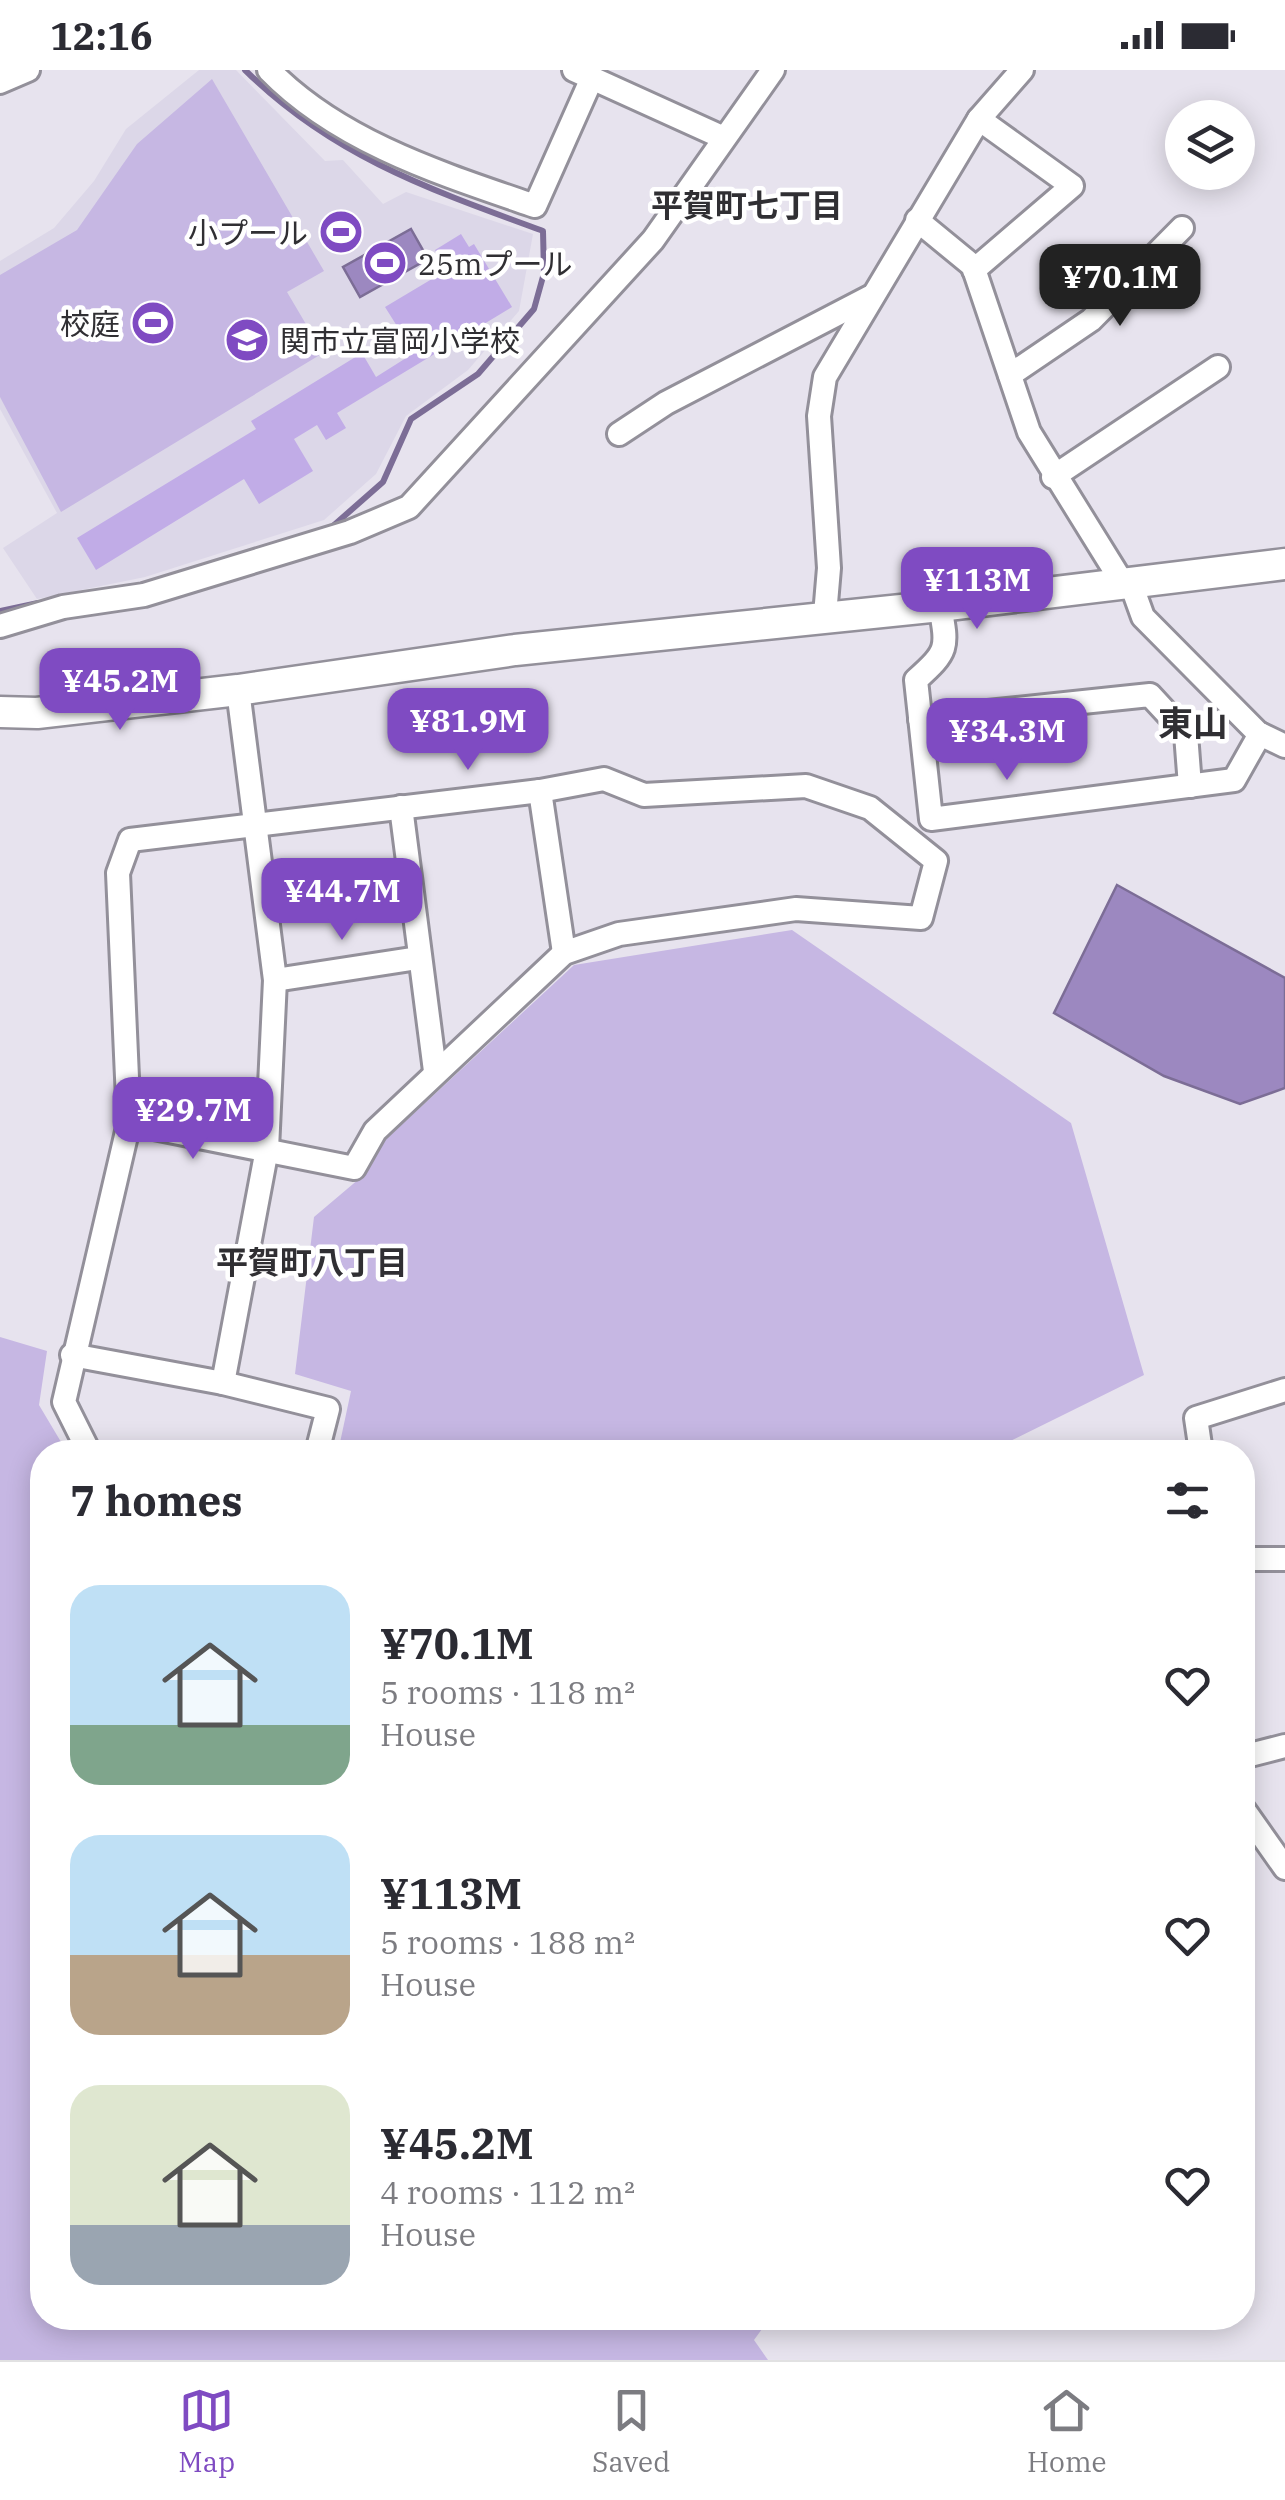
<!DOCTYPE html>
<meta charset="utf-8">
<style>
:root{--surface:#fff;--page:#f7f7f7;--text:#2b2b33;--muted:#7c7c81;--line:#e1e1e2;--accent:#7f4bc2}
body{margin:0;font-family:"IBM Plex Serif","Noto Sans JP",serif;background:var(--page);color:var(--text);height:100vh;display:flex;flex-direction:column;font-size:38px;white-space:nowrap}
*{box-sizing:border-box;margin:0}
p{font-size:32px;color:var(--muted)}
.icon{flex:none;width:55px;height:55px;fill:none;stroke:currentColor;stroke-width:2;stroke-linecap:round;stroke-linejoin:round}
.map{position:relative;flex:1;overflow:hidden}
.panel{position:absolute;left:30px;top:1370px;width:1225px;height:890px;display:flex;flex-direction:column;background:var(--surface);border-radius:40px;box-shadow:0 5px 25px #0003}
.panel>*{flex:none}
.fabs{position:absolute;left:1165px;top:30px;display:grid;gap:20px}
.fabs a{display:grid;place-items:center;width:90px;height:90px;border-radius:50%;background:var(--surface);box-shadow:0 5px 25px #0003;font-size:50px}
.price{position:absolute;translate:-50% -85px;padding:0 22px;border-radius:20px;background:var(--accent);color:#fff;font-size:32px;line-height:65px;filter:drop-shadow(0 2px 5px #0008)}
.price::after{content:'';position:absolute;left:50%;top:60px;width:30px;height:22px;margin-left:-15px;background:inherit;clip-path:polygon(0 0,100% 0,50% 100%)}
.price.active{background:#222;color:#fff}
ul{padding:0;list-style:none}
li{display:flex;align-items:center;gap:30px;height:250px;padding:0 40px}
li span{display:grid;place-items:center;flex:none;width:280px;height:200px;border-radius:30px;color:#555}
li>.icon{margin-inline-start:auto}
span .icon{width:120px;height:120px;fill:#fffc;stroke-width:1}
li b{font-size:42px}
h2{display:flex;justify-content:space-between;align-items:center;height:120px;padding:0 40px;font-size:42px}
.status{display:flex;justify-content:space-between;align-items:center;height:70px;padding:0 50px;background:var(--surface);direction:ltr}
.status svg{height:28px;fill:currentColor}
.dock{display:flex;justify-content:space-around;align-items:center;height:140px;border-top:2px solid var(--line);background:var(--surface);font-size:28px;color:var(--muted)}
.dock a{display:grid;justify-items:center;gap:5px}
.dock .active{color:var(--accent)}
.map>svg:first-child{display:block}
</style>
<div class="status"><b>12:16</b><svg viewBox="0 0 49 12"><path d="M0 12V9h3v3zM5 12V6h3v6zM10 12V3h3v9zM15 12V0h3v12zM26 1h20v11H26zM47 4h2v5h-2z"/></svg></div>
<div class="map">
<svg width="1285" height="2290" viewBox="0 0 1285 2290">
<rect width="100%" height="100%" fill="#e7e3ee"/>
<!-- built -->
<path fill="#dcd7e8" d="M199,0H236L325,91L343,90L383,134L406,122L533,164L519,241L468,300L406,346L376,404L324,450L145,507L37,529L3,478L57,443L0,339V191L54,158L94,111L126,59Z"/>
<!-- green -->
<g fill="#c6b7e3">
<path d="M212,9L324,201L287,222L323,283L61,442L0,327V205L77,160L137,74Z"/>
<path d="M792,860L1071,1053L1144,1305L988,1382H338L351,1321L295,1304L314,1147L366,1103L383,1072L574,895Z"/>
<path d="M0,1267L47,1281L39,1335L67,1382H42V2248H770L754,2270L768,2290H0Z"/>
</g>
<!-- water -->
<g fill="#9c88c0" stroke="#7c6d96" stroke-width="2.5">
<path d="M411,159L428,189L360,227L343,197Z"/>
<path d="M1117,815L1285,908V1018L1240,1034L1164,1006L1054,943Z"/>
</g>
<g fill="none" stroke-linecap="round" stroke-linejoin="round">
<!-- stream -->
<g stroke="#7c6d96" stroke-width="6">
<path d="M245,0C332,86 431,120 543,161L544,203L534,239L478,304L411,349L383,412L325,463"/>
<path d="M0,541L38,533"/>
</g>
</g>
<!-- building -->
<path fill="#c1ace7" d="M461,164L469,177L474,174L512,237L337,343L346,358L326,370L317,355L294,369L313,401L259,434L244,409L96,500L77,468L256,359L251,351L362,283L376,307L414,283L385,237L447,200L435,180Z"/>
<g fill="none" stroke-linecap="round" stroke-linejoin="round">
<defs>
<g id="minor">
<path d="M269,0C339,72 442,104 535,136L592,8"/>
<path d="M574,0L724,68"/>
<path d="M0,12L28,0"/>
<path d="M917,150L973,196L1029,362L1122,512"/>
<path d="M974,200L1072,116L979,49"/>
<path d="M1010,305L1091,250L1182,158"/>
<path d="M619,364L666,333L870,227"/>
<path d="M1053,407L1218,297"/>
<path d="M1130,511L1143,547L1258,663L1285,676"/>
<path d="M940,536C948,579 948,581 916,610L931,749L1234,710L1260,664"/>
<path d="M825,545L829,498L819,346L825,307L979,49L1022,0"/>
<path d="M0,556L63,537L144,525L350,462L409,437L653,170L773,0"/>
<path d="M920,649L1150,625L1186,664L1190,716"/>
<path d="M540,721L564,883"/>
<path d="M401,737L435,1001"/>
<path d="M275,910L418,888"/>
<path d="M72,1285L223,1313L328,1339L317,1382"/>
<path d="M223,1313L267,1079L275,910L238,620"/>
<path d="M89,1382L64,1332L129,1053L118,803L130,770L540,721L604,709L644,725L806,716L870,738L936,791L921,848L796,839L619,864L564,883L375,1061L354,1098L129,1053"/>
<path d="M1201,1382L1196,1348L1285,1320"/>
<path d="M1242,1489H1285"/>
<path d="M1242,1687L1285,1676"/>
<path d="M1242,1737L1285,1798"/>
</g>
<path id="tertiary" d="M0,642L37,643L238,620L515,580L940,536L1285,494"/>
</defs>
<!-- minor casing -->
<use href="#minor" stroke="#93909a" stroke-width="28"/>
<!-- tertiary casing -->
<use href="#tertiary" stroke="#93909a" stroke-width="35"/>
<!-- minor -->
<use href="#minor" stroke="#fff" stroke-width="22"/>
<!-- tertiary -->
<use href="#tertiary" stroke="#fff" stroke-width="30"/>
</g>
<!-- icons -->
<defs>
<symbol id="stadium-disc" viewBox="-11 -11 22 22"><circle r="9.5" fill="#7f4bc2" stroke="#fff"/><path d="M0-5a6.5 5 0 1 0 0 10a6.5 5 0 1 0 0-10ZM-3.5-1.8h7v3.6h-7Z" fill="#fff"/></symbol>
<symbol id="school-disc" viewBox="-11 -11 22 22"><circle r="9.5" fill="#7f4bc2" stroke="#fff"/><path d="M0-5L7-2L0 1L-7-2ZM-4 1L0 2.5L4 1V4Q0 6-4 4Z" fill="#fff"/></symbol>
</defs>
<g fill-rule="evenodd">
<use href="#stadium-disc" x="316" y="137" width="50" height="50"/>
<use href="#stadium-disc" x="360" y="168" width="50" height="50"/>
<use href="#stadium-disc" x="128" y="228" width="50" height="50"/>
<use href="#school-disc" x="222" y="245" width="50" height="50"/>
</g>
<g text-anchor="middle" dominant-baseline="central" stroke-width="9" stroke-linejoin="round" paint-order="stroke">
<!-- poi labels -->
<g font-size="30" fill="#302f33" stroke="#fff" text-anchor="end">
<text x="308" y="162">小プール</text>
<text x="418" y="193" text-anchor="start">25mプール</text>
<text x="120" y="253">校庭</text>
<text x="280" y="270" text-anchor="start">関市立富岡小学校</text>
</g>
<!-- neighbourhood labels -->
<g font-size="32" font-weight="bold" fill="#302f33" stroke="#fff">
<text x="747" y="135">平賀町七丁目</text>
<text x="312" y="1192">平賀町八丁目</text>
</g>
<!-- quarter labels -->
<g font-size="35" font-weight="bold" fill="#302f33" stroke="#fff">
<text x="1193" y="653">東山</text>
</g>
</g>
</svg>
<div class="fabs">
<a><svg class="icon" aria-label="layers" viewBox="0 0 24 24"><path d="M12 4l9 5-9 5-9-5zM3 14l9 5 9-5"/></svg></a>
</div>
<b class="price active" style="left:1120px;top:259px">¥70.1M</b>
<b class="price" style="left:977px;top:562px">¥113M</b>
<b class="price" style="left:120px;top:663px">¥45.2M</b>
<b class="price" style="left:468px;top:703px">¥81.9M</b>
<b class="price" style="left:1007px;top:713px">¥34.3M</b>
<b class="price" style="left:342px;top:873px">¥44.7M</b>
<b class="price" style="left:193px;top:1092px">¥29.7M</b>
<section class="panel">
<h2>7 homes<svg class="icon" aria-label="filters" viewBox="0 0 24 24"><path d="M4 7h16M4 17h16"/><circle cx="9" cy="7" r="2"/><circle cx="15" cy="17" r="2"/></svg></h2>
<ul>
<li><span style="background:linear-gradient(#bfe0f5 70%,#7fa58c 0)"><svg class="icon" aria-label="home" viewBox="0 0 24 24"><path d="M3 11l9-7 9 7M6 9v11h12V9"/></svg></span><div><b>¥70.1M</b><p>5 rooms · 118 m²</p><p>House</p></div><svg class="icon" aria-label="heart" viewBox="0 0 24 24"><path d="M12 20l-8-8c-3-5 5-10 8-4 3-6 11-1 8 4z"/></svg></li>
<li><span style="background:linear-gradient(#bfe0f5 60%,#b9a48a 0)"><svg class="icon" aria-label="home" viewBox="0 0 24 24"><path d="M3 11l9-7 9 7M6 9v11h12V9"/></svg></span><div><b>¥113M</b><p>5 rooms · 188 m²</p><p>House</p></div><svg class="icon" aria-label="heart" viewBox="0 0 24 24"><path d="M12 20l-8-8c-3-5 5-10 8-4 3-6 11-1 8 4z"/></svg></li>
<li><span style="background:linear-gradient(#dfe7d0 70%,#9aa5b1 0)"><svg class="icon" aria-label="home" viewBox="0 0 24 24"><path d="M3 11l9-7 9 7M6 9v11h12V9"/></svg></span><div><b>¥45.2M</b><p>4 rooms · 112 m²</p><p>House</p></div><svg class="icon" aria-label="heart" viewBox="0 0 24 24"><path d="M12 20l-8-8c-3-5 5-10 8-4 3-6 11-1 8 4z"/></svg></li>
</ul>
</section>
</div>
<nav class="dock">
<a class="active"><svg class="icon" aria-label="map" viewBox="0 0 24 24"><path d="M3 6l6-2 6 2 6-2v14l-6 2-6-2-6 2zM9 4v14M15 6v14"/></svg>Map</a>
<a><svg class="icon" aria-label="saved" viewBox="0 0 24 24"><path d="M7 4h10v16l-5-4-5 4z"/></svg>Saved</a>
<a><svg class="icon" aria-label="home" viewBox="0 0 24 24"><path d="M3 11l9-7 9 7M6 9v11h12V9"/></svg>Home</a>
</nav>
